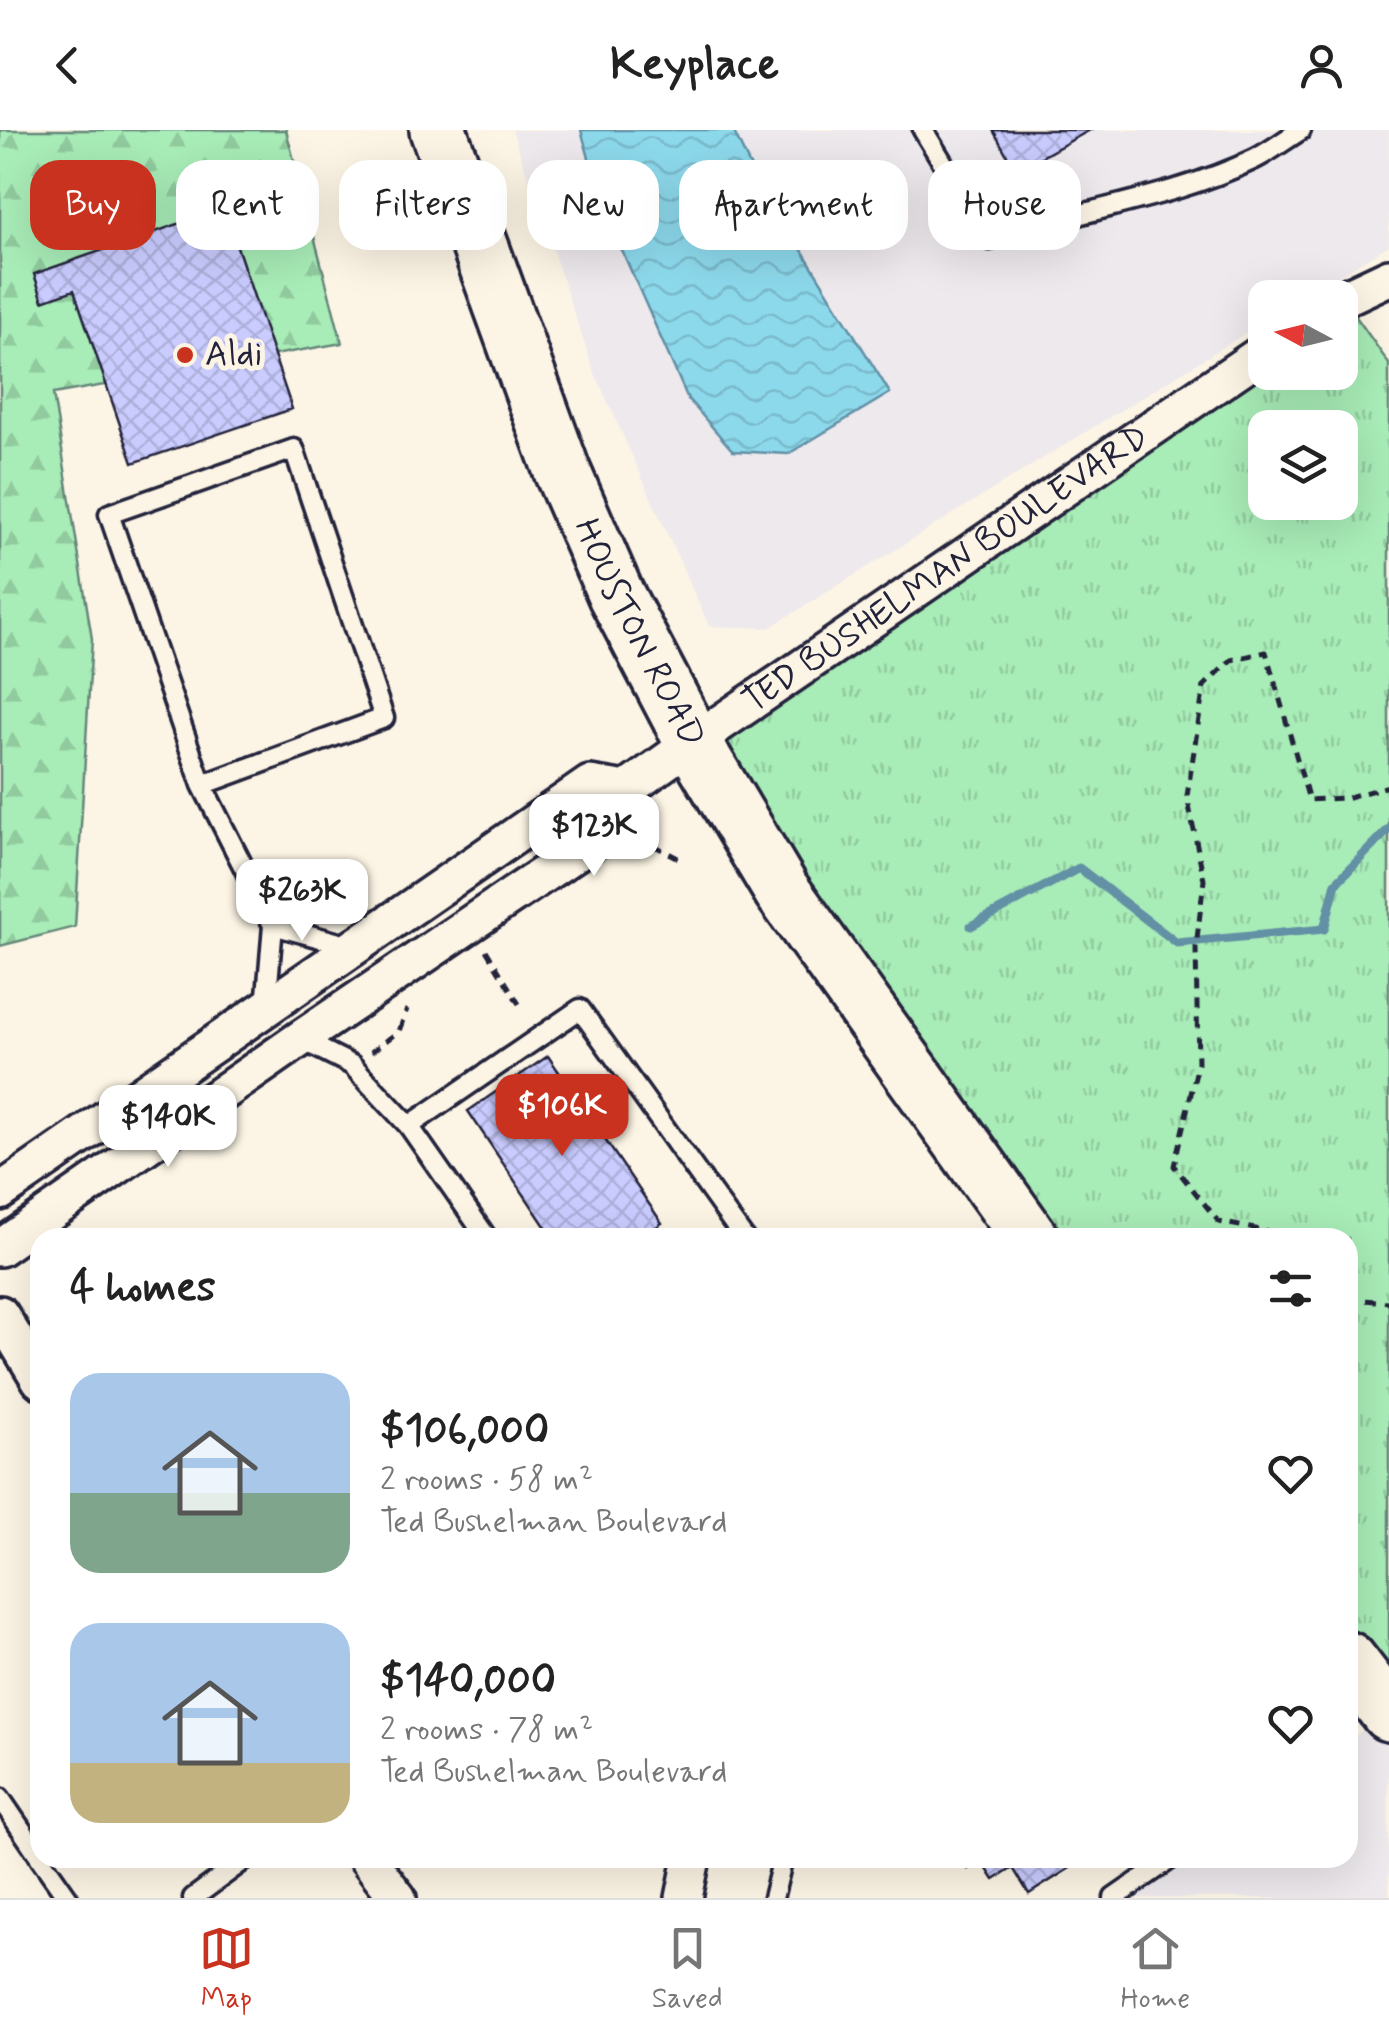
<!DOCTYPE html>
<meta charset="utf-8">
<style>
:root{--surface:#fff;--page:#f2f2f2;--text:#222;--muted:#767676;--line:#e0e0e0;--accent:#c8321e}
body{margin:0;font-family:Mynerve,sans-serif;background:var(--page);color:var(--text);height:100vh;display:flex;flex-direction:column;font-size:38px;white-space:nowrap}
*{box-sizing:border-box;margin:0}
p{font-size:32px;color:var(--muted)}
.icon{flex:none;width:55px;height:55px;fill:none;stroke:currentColor;stroke-width:2;stroke-linecap:round;stroke-linejoin:round}
.map{position:relative;flex:1;overflow:hidden}
.drawer{position:absolute;left:30px;top:1098px;width:1328px;height:640px;display:flex;flex-direction:column;background:var(--surface);border-radius:30px;box-shadow:0 10px 40px #0002}
.drawer>*{flex:none}
.banner{position:absolute;left:30px;top:30px;width:1330px;height:90px;display:flex;gap:20px}
.needle{width:65px;rotate:277deg}
.buttons{position:absolute;left:1248px;top:150px;display:grid;gap:20px}
.buttons a{display:grid;place-items:center;width:110px;height:110px;border-radius:20px;background:var(--surface);box-shadow:0 10px 40px #0002;font-size:50px}
.price{position:absolute;translate:-50% -85px;padding:0 22px;border-radius:20px;background:#fff;color:#222;font-size:32px;line-height:65px;filter:drop-shadow(0 2px 5px #0008)}
.price::after{content:'';position:absolute;left:50%;top:60px;width:30px;height:22px;margin-left:-15px;background:inherit;clip-path:polygon(0 0,100% 0,50% 100%)}
.price.selected{background:var(--accent);color:#fff}
ul{padding:0;list-style:none}
li{display:flex;align-items:center;gap:30px;height:250px;padding:0 40px}
li span{display:grid;place-items:center;flex:none;width:280px;height:200px;border-radius:30px;color:#555}
li>.icon{margin-inline-start:auto}
span .icon{width:120px;height:120px;fill:#fffc;stroke-width:1}
li b{font-size:42px}
h2{display:flex;justify-content:space-between;align-items:center;height:120px;padding:0 40px;font-size:42px}
.chip{padding:0 35px;border-radius:30px;background:var(--surface);box-shadow:0 10px 40px #0002;font-size:35px;line-height:90px}
.chip.selected{background:var(--accent);color:#fff}
header{display:flex;justify-content:space-between;align-items:center;height:130px;padding:0 40px;background:var(--surface);font-size:45px;font-weight:700}
.dock{display:flex;justify-content:space-around;align-items:center;height:140px;border-top:2px solid var(--line);background:var(--surface);font-size:28px;color:var(--muted)}
.dock a{display:grid;justify-items:center;gap:5px}
.dock .selected{color:var(--accent)}
.map>svg:first-child{display:block}
</style>
<header><svg class="icon" aria-label="back" viewBox="0 0 24 24"><path d="M15 5l-7 7 7 7"/></svg>Keyplace<svg class="icon" aria-label="person" viewBox="0 0 24 24"><circle cx="12" cy="8" r="4"/><path d="M4 21q1-7 8-7t8 7"/></svg></header>
<div class="map">
<svg width="1389" height="1768" viewBox="0 0 1389 1768">
<defs>
<pattern id="grass-tufts" width="24" height="20" patternUnits="userSpaceOnUse" patternTransform="scale(2.5)"><rect width="24" height="20" fill="#a8ecb7"/><path d="M3 7l-1-3M5 7V3M7 7l1-3M15 17l-1-3M17 17v-4M19 17l1-3" fill="none" stroke="#90ca9e"/></pattern>
<pattern id="forest-firs" width="22" height="20" patternUnits="userSpaceOnUse" patternTransform="scale(2.5)"><rect width="22" height="20" fill="#a8ecb7"/><path d="M5 1l3.5 6h-7zM16 11l3.5 6h-7z" fill="#90ca9e"/></pattern>
<pattern id="water-waves" width="16" height="10" patternUnits="userSpaceOnUse" patternTransform="scale(2.5)"><rect width="16" height="10" fill="#8dd9ec"/><path d="M0 5q4-4 8 0t8 0" fill="none" stroke="#79bacb"/></pattern>
<pattern id="building-cross-hatch" width="8" height="8" patternUnits="userSpaceOnUse" patternTransform="scale(2.5)"><rect width="8" height="8" fill="#caccff"/><path d="M0 0l8 8M0 8l8-8" fill="none" stroke="#adafdb"/></pattern>
</defs>
<rect width="100%" height="100%" fill="#fcf5e5"/>
<filter id="ink" filterUnits="userSpaceOnUse"><feTurbulence type="fractalNoise" baseFrequency=".01" numOctaves="2"/><feDisplacementMap in="SourceGraphic" scale="20" xChannelSelector="R" yChannelSelector="G"/><feConvolveMatrix kernelMatrix="1 2 1 2 8 2 1 2 1" color-interpolation-filters="sRGB"/></filter>
<g filter="url(#ink)">
<!-- built -->
<g fill="#ede9ed">
<path d="M512,0H1389V115L1303,167L1265,168V191L769,498L709,496L593,239Z"/>
<path d="M1388,1582L1389,1768H1127L1184,1728H1348V1611Z"/>
</g>
<!-- grass -->
<path fill="url(#grass-tufts)" stroke="#658779" stroke-width="2.5" fill-rule="evenodd" d="M1343,168L1389,234V1583L1348,1530V1108L1030,1107L693,612L1265,221V242H1340V170ZM1265,298H1340V372H1265Z"/>
<!-- forest -->
<path fill="url(#forest-firs)" stroke="#658779" stroke-width="2.5" d="M0,0H286L342,213L53,264L92,509L75,797L0,816Z"/>
<!-- water -->
<path fill="url(#water-waves)" stroke="#6290a5" stroke-width="2.5" d="M581,0H733L749,34L890,263L788,324L733,321L688,269L604,80Z"/>
<g fill="none" stroke-linecap="round" stroke-linejoin="round">
<!-- stream -->
<path stroke="#6290a5" stroke-width="9" d="M971,796L1079,738L1177,813L1324,799L1336,753L1389,699"/>
</g>
<!-- building -->
<g fill="url(#building-cross-hatch)" stroke="#22223b" stroke-width="2.5">
<path d="M993,0H1090L1016,41Z"/>
<path d="M224,78L292,279L133,333L74,160L43,171L34,144Z"/>
<path d="M548,926L662,1093L641,1108H553L468,981Z"/>
<path d="M961,1728H1064L1070,1738L1029,1764L1013,1738L994,1750L982,1731L968,1739Z"/>
</g>
<g fill="none" stroke-linecap="round" stroke-linejoin="round">
<defs>
<g id="lane">
<path d="M923,0L990,110C1077,80 1172,69 1255,29C1271,21 1286,9 1301,0"/>
<path d="M202,655L384,588L294,319L109,384L202,655L273,795L266,877"/>
<path d="M273,795L354,817"/>
<path d="M300,909L352,935L409,996L487,1108"/>
<path d="M409,996L580,879L744,1108"/>
<path d="M0,1668L40,1727"/>
<path d="M40,1728L68,1768"/>
<path d="M193,1768L247,1728"/>
<path d="M773,1768L783,1728"/>
<path d="M1114,1768L1172,1728"/>
</g>
<g id="street">
<path d="M1340,170L1389,147"/>
<path d="M0,1062L590,654L626,660"/>
<path id="s1" d="M0,1118L300,909L605,703L626,660L693,612L1265,221"/>
<path d="M0,1184L40,1250"/>
<path d="M367,1728L398,1768"/>
<path d="M684,1768L692,1728"/>
</g>
<g id="primary">
<path id="s2" d="M438,0L562,341L616,465L693,612L782,761L1030,1108"/>
<path d="M1348,1530L1389,1583"/>
</g>
</defs>
<!-- lane casing -->
<use href="#lane" stroke="#22223b" stroke-width="25"/>
<!-- street casing -->
<use href="#street" stroke="#22223b" stroke-width="42"/>
<!-- primary casing -->
<use href="#primary" stroke="#22223b" stroke-width="62"/>
<!-- path -->
<g stroke="#22223b" stroke-width="5" stroke-dasharray="10 8" stroke-linecap="butt">
<path d="M635,718L657,717L678,728"/>
<path d="M486,820L519,874"/>
<path d="M371,922L399,901L407,879"/>
<path d="M1273,1108L1266,1101L1219,1092L1174,1036L1198,934L1196,817L1204,750L1187,666L1204,556L1231,530L1266,522L1309,670L1345,668L1389,656"/>
<path d="M33,1148L39,1132"/>
<path d="M1348,1169L1389,1172"/>
</g>
<!-- lane -->
<use href="#lane" stroke="#fcf5e5" stroke-width="18"/>
<!-- street -->
<use href="#street" stroke="#fcf5e5" stroke-width="35"/>
<!-- primary -->
<use href="#primary" stroke="#fcf5e5" stroke-width="55"/>
</g>
</g>
<!-- markers -->
<circle fill="#c8321e" stroke="#fcf5e5" stroke-width="4" cx="185" cy="225" r="10"/>
<g text-anchor="middle" dominant-baseline="central" stroke-width="10" stroke-linejoin="round" paint-order="stroke">
<!-- poi labels -->
<g font-size="35" fill="#22223b" stroke="#fcf5e5" text-anchor="start">
<text x="205" y="225">Aldi</text>
</g>
<!-- street labels -->
<g font-size="35" fill="#22223b" stroke="#fcf5e5">
<text stroke="none"><textPath href="#s1" startOffset="1170">TED BUSHELMAN BOULEVARD</textPath></text>
<text stroke="none"><textPath href="#s2" startOffset="542">HOUSTON ROAD</textPath></text>
</g>
</g>
</svg>
<div class="buttons">
<a><svg class="needle" viewBox="-14 -14 28 28"><path d="M0-13l5 13h-10z" fill="#e53935"/><path d="M0 13l5-13h-10z" fill="#767676"/></svg></a>
<a><svg class="icon" aria-label="layers" viewBox="0 0 24 24"><path d="M12 4l9 5-9 5-9-5zM3 14l9 5 9-5"/></svg></a>
</div>
<b class="price" style="left:594px;top:749px">$123K</b>
<b class="price" style="left:302px;top:814px">$263K</b>
<b class="price selected" style="left:562px;top:1029px">$106K</b>
<b class="price" style="left:168px;top:1040px">$140K</b>
<div class="banner">
<a class="chip selected">Buy</a>
<a class="chip">Rent</a>
<a class="chip">Filters</a>
<a class="chip">New</a>
<a class="chip">Apartment</a>
<a class="chip">House</a>
</div>
<section class="drawer">
<h2>4 homes<svg class="icon" aria-label="filters" viewBox="0 0 24 24"><path d="M4 7h16M4 17h16"/><circle cx="9" cy="7" r="2"/><circle cx="15" cy="17" r="2"/></svg></h2>
<ul>
<li><span style="background:linear-gradient(#a9c7e8 60%,#7fa58c 0)"><svg class="icon" aria-label="home" viewBox="0 0 24 24"><path d="M3 11l9-7 9 7M6 9v11h12V9"/></svg></span><div><b>$106,000</b><p>2 rooms · 58 m²</p><p>Ted Bushelman Boulevard</p></div><svg class="icon" aria-label="heart" viewBox="0 0 24 24"><path d="M12 20l-8-8c-3-5 5-10 8-4 3-6 11-1 8 4z"/></svg></li>
<li><span style="background:linear-gradient(#a9c7e8 70%,#c2b280 0)"><svg class="icon" aria-label="home" viewBox="0 0 24 24"><path d="M3 11l9-7 9 7M6 9v11h12V9"/></svg></span><div><b>$140,000</b><p>2 rooms · 78 m²</p><p>Ted Bushelman Boulevard</p></div><svg class="icon" aria-label="heart" viewBox="0 0 24 24"><path d="M12 20l-8-8c-3-5 5-10 8-4 3-6 11-1 8 4z"/></svg></li>
</ul>
</section>
</div>
<nav class="dock">
<a class="selected"><svg class="icon" aria-label="map" viewBox="0 0 24 24"><path d="M3 6l6-2 6 2 6-2v14l-6 2-6-2-6 2zM9 4v14M15 6v14"/></svg>Map</a>
<a><svg class="icon" aria-label="saved" viewBox="0 0 24 24"><path d="M7 4h10v16l-5-4-5 4z"/></svg>Saved</a>
<a><svg class="icon" aria-label="home" viewBox="0 0 24 24"><path d="M3 11l9-7 9 7M6 9v11h12V9"/></svg>Home</a>
</nav>
